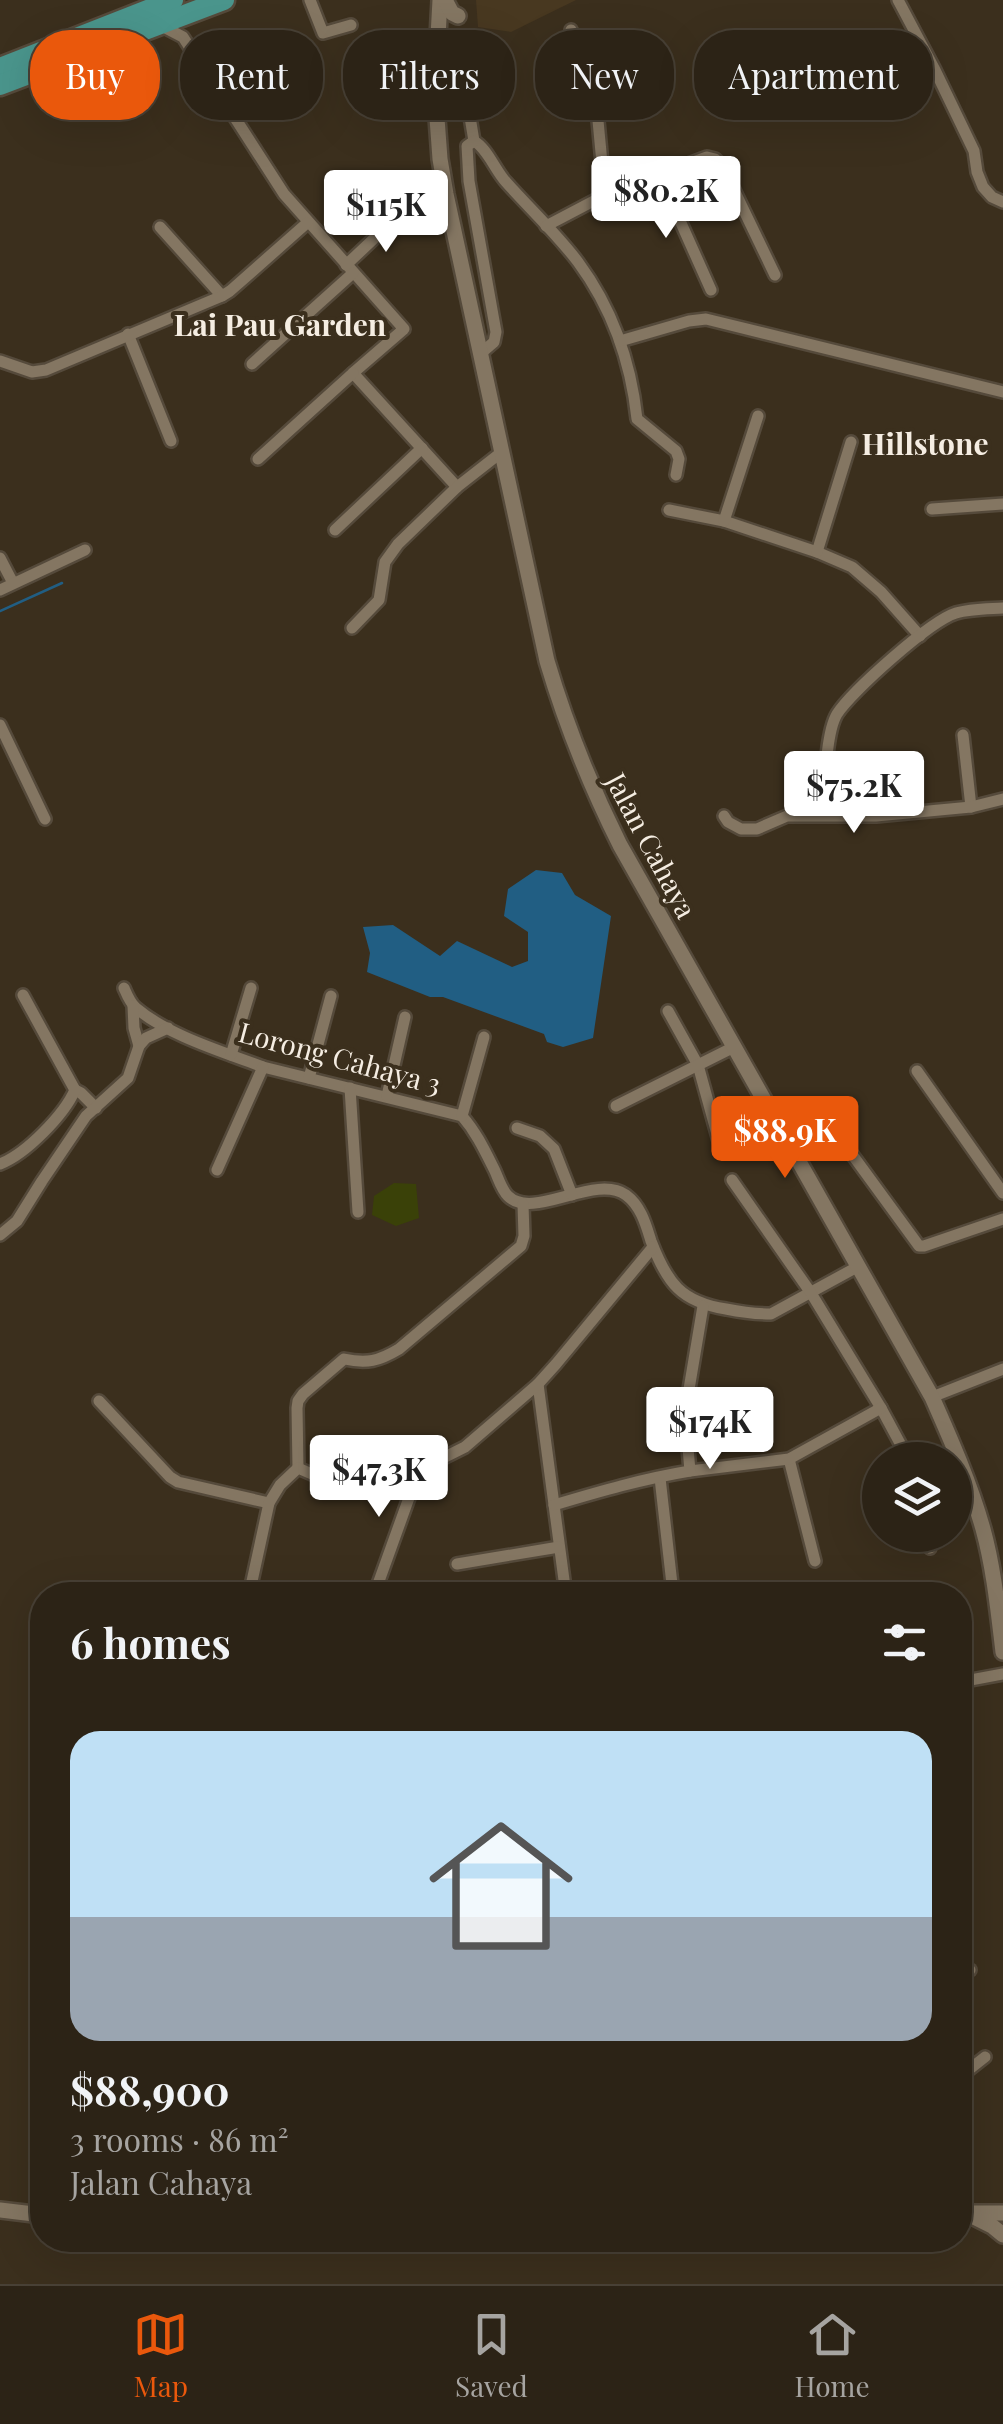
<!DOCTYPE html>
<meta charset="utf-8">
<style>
:root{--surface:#2c2316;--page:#342b1f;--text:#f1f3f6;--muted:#a6a4a1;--line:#484035;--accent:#ea580c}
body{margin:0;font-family:"Playfair Display",serif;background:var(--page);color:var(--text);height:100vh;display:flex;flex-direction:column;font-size:38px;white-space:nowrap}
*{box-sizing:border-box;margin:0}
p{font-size:32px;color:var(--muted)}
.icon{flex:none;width:55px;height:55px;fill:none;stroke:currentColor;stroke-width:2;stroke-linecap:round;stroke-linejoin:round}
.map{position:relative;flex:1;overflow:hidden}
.sheet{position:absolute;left:30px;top:1582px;width:942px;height:670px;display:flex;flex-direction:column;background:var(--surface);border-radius:40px;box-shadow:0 10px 40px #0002,0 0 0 2px var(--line)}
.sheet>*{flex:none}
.guide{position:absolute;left:30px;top:30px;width:945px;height:90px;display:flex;gap:20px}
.tools{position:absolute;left:862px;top:1442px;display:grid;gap:20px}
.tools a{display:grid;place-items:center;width:110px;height:110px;border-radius:50%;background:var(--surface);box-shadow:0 10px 40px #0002,0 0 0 2px var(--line);font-size:50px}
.price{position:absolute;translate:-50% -85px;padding:0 22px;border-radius:10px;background:#fff;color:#222;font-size:32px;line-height:65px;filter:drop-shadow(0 2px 5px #0008)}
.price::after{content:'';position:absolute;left:50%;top:60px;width:30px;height:22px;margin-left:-15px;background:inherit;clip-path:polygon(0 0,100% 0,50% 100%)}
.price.selected{background:var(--accent);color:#fff}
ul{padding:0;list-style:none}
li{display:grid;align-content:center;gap:20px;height:530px;padding:0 40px}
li+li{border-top:2px solid var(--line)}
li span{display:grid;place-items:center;height:310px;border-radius:30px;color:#555}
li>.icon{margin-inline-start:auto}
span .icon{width:180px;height:180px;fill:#fffc;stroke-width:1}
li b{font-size:42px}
h2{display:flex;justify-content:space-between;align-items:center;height:120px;padding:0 40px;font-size:42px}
.pill{padding:0 35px;border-radius:40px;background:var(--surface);box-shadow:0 10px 40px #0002,0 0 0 2px var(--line);font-size:35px;line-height:90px}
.pill.selected{background:var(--accent);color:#fff}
.tab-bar{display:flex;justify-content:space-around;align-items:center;height:140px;border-top:2px solid var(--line);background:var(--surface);font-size:28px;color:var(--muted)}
.tab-bar a{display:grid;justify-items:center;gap:5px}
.tab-bar .selected{color:var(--accent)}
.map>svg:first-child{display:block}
</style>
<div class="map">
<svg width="1003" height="2284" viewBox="0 0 1003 2284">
<rect width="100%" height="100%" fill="#3b2f1d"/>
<!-- built -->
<path fill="#483820" d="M476,0H576L511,32L478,27Z"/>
<!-- green -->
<path fill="#3a4108" d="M394,1183L416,1184L419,1218L396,1226L372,1215L374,1196Z"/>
<!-- water -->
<path fill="#215e83" d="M536,870L562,873L575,895L611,916L593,1038L563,1047L547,1042L544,1034L443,997H430L367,972L370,953L363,927L393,925L440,956L457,941L512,967L528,961V932L504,916L508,889Z"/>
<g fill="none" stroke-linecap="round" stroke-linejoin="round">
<!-- stream -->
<path stroke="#215e83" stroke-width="2.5" d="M0,611L62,583"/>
<defs>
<g id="minor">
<path d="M310,0L323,33L351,25"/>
<path d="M898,0L934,68L974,151L977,172L983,187L992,197L1003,202"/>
<path d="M160,25L183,37L284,194L404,329L353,373L457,487"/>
<path d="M571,30L597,110L605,195"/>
<path d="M464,49L465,87L474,141C487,148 495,170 506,182C530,209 557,234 578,262C612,308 631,363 637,419L676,451L679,459L676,475"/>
<path d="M474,141L467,146L469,181L496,332L494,342L480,354"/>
<path d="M660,176L711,290"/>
<path d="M546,226L605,195L707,157L715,159L723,167L775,275"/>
<path d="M160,227L222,296"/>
<path d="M346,265L398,216"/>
<path d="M128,334L171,441"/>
<path d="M620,341L689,321L706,319L1003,392"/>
<path d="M0,361L32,372L46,370L222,296L230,291L307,223"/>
<path d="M252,364L353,273"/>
<path d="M258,459L353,373"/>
<path d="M932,509L1003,504"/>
<path d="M669,510L724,521L817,552L852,567L881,592L920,636"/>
<path d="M724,521L758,416"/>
<path d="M335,530L422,448"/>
<path d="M817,552L851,442"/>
<path d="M0,558L13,583"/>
<path d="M0,590L85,550"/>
<path d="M352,628L379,600L385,562L398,544L457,487L503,451"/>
<path d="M0,725L45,819"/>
<path d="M963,735L971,807"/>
<path d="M823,815C825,791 825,734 837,714C852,691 930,621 956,613C970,609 988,609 1003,608"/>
<path d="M724,816L728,822L741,829H757L787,816H876L971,807L1003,799"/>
<path d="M124,988C127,995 130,1003 136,1008C169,1036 224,1052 263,1067L462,1116C476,1132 484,1149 494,1169C498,1177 501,1189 508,1196C533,1221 595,1173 626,1195C641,1206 646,1225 651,1241C667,1283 681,1302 726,1309C741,1312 756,1314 771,1314L859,1266"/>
<path d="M133,1006L134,1028L139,1046"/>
<path d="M668,1011L698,1065L720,1145"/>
<path d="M231,1055L251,988"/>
<path d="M917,1071L1003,1193"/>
<path d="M309,1078L331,996"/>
<path d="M350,1088L358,1212"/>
<path d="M75,1090L81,1093L96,1108"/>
<path d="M387,1096L405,1017"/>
<path d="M616,1106L734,1047"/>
<path d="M462,1116L484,1037"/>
<path d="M517,1128L540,1136L554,1149L572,1195"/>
<path d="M835,1131L919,1246H924L1003,1219"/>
<path d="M0,1164C26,1154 64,1115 75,1090L23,995"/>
<path d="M217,1170L263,1067"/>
<path d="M732,1180L811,1293L881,1408L909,1460"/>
<path d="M0,1235L17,1221L42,1181L86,1116L128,1078L139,1046L146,1038L168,1028"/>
<path d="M538,1384L566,1595"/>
<path d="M932,1397L1003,1369"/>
<path d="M99,1401L170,1477L178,1482L269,1503"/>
<path d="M789,1459L815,1561"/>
<path d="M298,1468L297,1408L298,1401L303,1394L344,1359C367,1364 379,1361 399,1349L521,1246L524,1236L523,1204"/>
<path d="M690,1471L789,1459L881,1408"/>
<path d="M660,1478L673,1593"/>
<path d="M554,1505C601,1491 642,1479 690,1471L685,1413L703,1306"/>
<path d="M927,1535L930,1548"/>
<path d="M457,1564L559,1547"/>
<path d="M378,1584L419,1470"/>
<path d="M249,1595L269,1503L280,1485L298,1468L353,1492L366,1491L419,1470L465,1447L538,1384L556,1364L653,1247"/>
<path d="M960,1682L1003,1674"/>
<path d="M960,1970H970"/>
<path d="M960,2073L966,2072L985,2057"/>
</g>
<g id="tertiary">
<path d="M440,0L435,91L440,159L446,194L547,661C566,725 590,785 620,845L932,1397C951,1440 970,1483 983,1529C994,1569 998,1611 1003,1652"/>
<path d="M445,0L452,13L458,16"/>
<path d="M0,2210L42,2215"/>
<path d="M966,2213L992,2226L1003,2235"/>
<path d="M972,2213H1003"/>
</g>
<g id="trunk">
<path d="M0,68L173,0"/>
<path d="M0,85L224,0"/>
</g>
</defs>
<!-- minor casing -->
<use href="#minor" stroke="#554a3b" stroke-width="16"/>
<!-- tertiary casing -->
<use href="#tertiary" stroke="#554a3b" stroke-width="20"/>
<!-- trunk casing -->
<use href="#trunk" stroke="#554a3b" stroke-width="25"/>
<!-- minor -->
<use href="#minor" stroke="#847662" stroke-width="11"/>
<!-- tertiary -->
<use href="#tertiary" stroke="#847662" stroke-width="15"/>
<!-- trunk -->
<use href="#trunk" stroke="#4a958c" stroke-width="20"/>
</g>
<g text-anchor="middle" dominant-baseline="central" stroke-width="8" stroke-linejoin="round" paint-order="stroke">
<!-- street labels -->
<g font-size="28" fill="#f5ede2" stroke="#3b2f1d">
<text transform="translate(652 845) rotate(62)">Jalan Cahaya</text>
<text transform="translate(340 1057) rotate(15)">Lorong Cahaya 3</text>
</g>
<!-- neighbourhood labels -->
<g font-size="30" font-weight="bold" fill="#f5ede2" stroke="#3b2f1d">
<text x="280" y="324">Lai Pau Garden</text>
<text x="925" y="443">Hillstone</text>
</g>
</g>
</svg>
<div class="tools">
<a><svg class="icon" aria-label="layers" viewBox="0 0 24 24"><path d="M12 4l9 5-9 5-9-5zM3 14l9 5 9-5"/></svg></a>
</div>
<b class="price" style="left:666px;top:241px">$80.2K</b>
<b class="price" style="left:386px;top:255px">$115K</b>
<b class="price" style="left:854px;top:836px">$75.2K</b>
<b class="price selected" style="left:785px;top:1181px">$88.9K</b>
<b class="price" style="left:710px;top:1472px">$174K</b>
<b class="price" style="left:379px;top:1520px">$47.3K</b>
<div class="guide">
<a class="pill selected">Buy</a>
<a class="pill">Rent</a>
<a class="pill">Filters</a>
<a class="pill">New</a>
<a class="pill">Apartment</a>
</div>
<section class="sheet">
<h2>6 homes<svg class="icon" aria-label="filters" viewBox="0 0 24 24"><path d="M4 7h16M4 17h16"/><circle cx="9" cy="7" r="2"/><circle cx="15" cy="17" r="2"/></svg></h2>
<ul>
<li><span style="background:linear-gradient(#bfe0f5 60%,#9aa5b1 0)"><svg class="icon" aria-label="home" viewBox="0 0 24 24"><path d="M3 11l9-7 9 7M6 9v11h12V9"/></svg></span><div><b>$88,900</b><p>3 rooms · 86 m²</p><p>Jalan Cahaya</p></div></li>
</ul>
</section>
</div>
<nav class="tab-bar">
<a class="selected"><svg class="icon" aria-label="map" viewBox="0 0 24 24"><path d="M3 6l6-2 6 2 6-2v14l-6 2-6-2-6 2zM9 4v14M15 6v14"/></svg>Map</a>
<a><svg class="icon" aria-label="saved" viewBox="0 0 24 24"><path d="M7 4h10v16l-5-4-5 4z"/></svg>Saved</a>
<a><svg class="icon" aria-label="home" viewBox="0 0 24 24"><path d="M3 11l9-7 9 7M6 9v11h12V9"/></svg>Home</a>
</nav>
